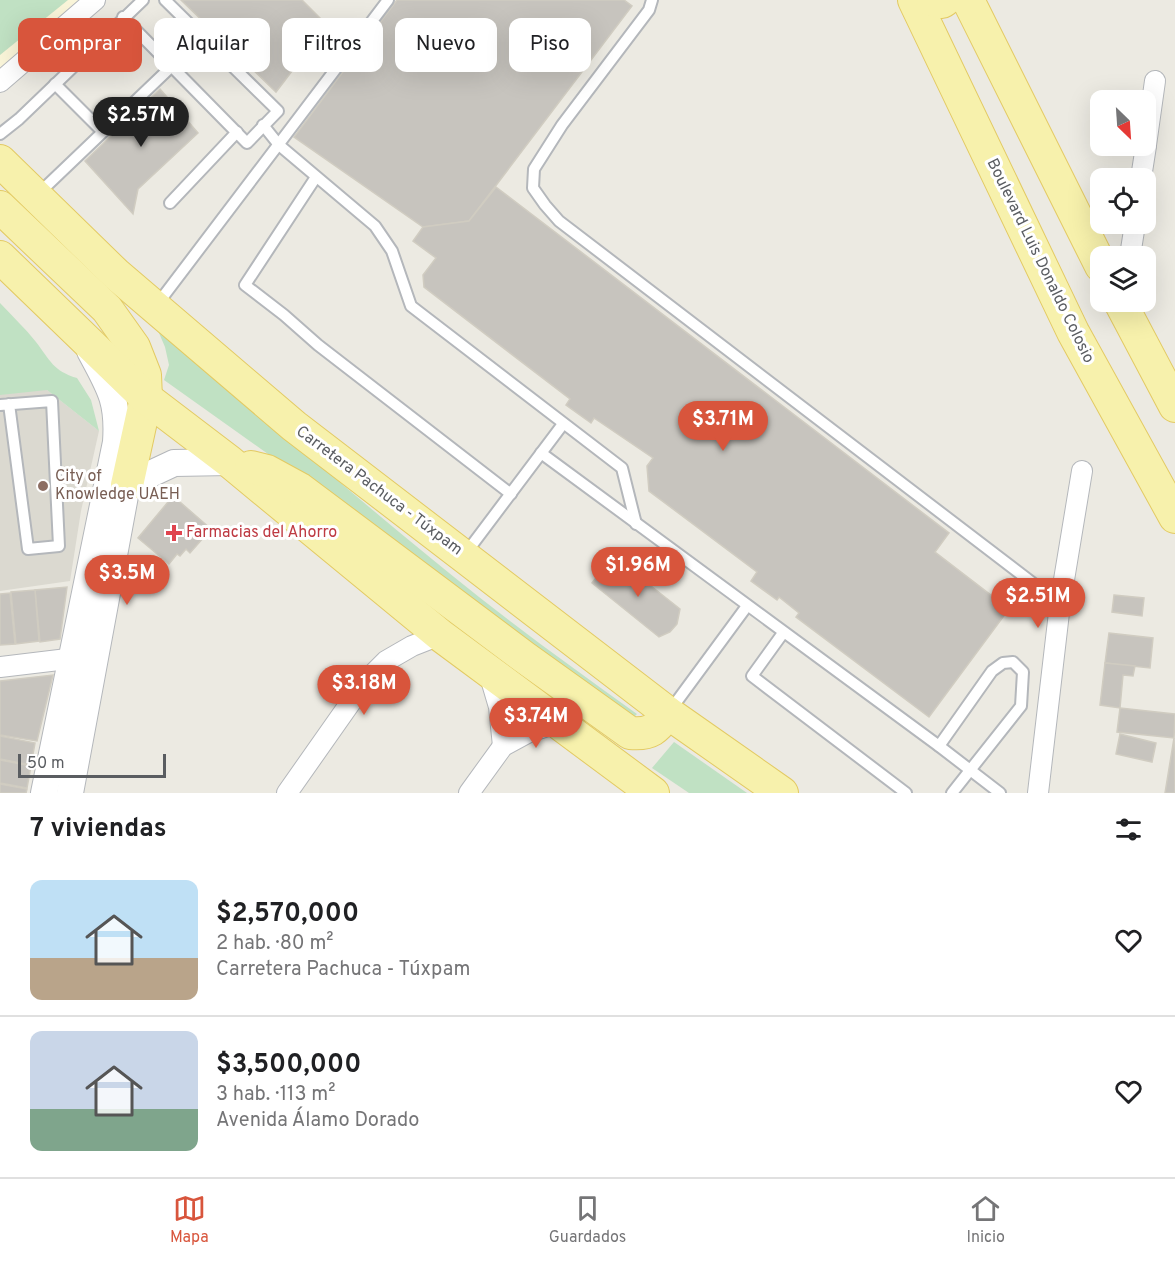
<!DOCTYPE html>
<html lang="es">
<meta charset="utf-8">
<style>
:root{--surface:#fff;--page:#f2f2f2;--text:#202124;--muted:#757577;--line:#e0e0e0;--accent:#d8553c}
body{margin:0;font-family:Overpass,sans-serif;background:var(--page);color:var(--text);height:100vh;display:flex;flex-direction:column;font-size:22px;white-space:nowrap}
*{box-sizing:border-box;margin:0}
p{font-size:20px;color:var(--muted)}
.icon{flex:none;width:33px;height:33px;fill:none;stroke:currentColor;stroke-width:2;stroke-linecap:round;stroke-linejoin:round}
.map{position:relative;height:793px;overflow:hidden}
.drawer{display:flex;flex-direction:column;background:var(--surface);flex:1}
.drawer>*{flex:none}
.top-card{position:absolute;left:18px;top:18px;width:600px;height:54px;display:flex;gap:12px}
.needle{width:39px;rotate:155deg}
.controls{position:absolute;left:1090px;top:90px;display:grid;gap:12px}
.controls a{display:grid;place-items:center;width:66px;height:66px;border-radius:12px;background:var(--surface);box-shadow:0 6px 24px #0002;font-size:30px}
.scale{position:absolute;left:18px;bottom:15px;width:148px;box-sizing:border-box;padding-left:6px;border:3px solid #5a5d61;border-top:0;font-size:16px;line-height:21px;white-space:nowrap;color:#5a5d61;-webkit-text-stroke:4px #fff;paint-order:stroke}
.price{position:absolute;translate:-50% -51px;padding:0 14px;border-radius:21px;background:var(--accent);color:#fff;font-size:20px;line-height:39px;filter:drop-shadow(0 2px 3px #0008)}
.price::after{content:'';position:absolute;left:50%;top:36px;width:18px;height:14px;margin-left:-9px;background:inherit;clip-path:polygon(0 0,100% 0,50% 100%)}
.price.current{background:#222;color:#fff}
ul{padding:0;list-style:none}
li{display:flex;align-items:center;gap:18px;height:150px;padding:0 30px}
li+li{border-top:2px solid var(--line)}
li span{display:grid;place-items:center;flex:none;width:168px;height:120px;border-radius:12px;color:#555}
li>.icon{margin-inline-start:auto}
span .icon{width:72px;height:72px;fill:#fffc;stroke-width:1}
li b{font-size:26px}
h2{display:flex;justify-content:space-between;align-items:center;height:72px;padding:0 30px;font-size:26px}
.pill{padding:0 21px;border-radius:12px;background:var(--surface);box-shadow:0 6px 24px #0002;font-size:21px;line-height:54px}
.pill.current{background:var(--accent);color:#fff}
.tab-bar{display:flex;justify-content:space-around;align-items:center;height:84px;border-top:2px solid var(--line);background:var(--surface);font-size:16px;color:var(--muted)}
.tab-bar a{display:grid;justify-items:center;gap:3px}
.tab-bar .current{color:var(--accent)}
.map>svg:first-child{display:block}
</style>
<div class="map">
<svg width="1175" height="793" viewBox="0 0 1175 793">
<rect width="100%" height="100%" fill="#eceae2"/>
<!-- commercial -->
<path fill="#faf5d9" d="M0,0H93L0,80Z"/>
<!-- education -->
<path fill="#dbd9d0" d="M0,349L47,390L99,431L81,511L70,581L0,591Z"/>
<!-- green -->
<g fill="#c0e1c3">
<path d="M0,0H68L0,55Z"/>
<path d="M0,303C12,316 25,328 36,342C50,360 53,371 77,378L91,400L99,431L47,390L0,395Z"/>
<path d="M153,319C260,414 367,508 479,597C531,638 584,676 637,714L631,720L275,459L164,380L169,365L165,347Z"/>
<path d="M674,742L747,793H689L652,768Z"/>
</g>
<!-- building -->
<g fill="#c7c4be" stroke="#d0ccc1" stroke-width="1.5">
<path d="M181,0H302L327,25L276,92Z"/>
<path d="M397,0H624L632,6L469,221L423,227L294,137Z"/>
<path d="M160,89L198,133L138,189L133,214L85,161Z"/>
<path d="M496,187L949,533L935,552L1009,609L929,717L796,617L799,613L779,597L777,600L751,581L757,572L649,491L647,466L653,458L594,418L591,423L566,405L570,399L424,287L423,275L436,258L413,241L423,227L469,221Z"/>
<path d="M173,496L211,529L190,553L186,549L180,556L177,554L169,564L138,538Z"/>
<path d="M613,556L680,609L677,624L670,632L659,637L592,583Z"/>
<path d="M67,587L60,639L40,642L35,590Z"/>
<path d="M35,590L39,641L16,644L11,592Z"/>
<path d="M10,593L15,644L0,645V594Z"/>
<path d="M1114,595L1144,598L1142,616L1112,612Z"/>
<path d="M1109,633L1153,638L1150,668L1105,663Z"/>
<path d="M1105,663L1135,666L1133,676L1123,675L1120,708L1100,705Z"/>
<path d="M53,675L37,741L0,735V681Z"/>
<path d="M1120,708L1175,714L1174,738L1117,732Z"/>
<path d="M1120,734L1156,743L1152,762L1116,754Z"/>
<path d="M0,736L35,743L31,765L0,759Z"/>
<path d="M1174,738L1175,793H1165Z"/>
<path d="M0,760L31,766L27,788L0,783Z"/>
<path d="M0,784L27,789L26,793H0Z"/>
</g>
<g fill="none" stroke-linecap="round" stroke-linejoin="round">
<defs>
<g id="service">
<path d="M652,0L649,10L562,125L534,169L533,188L545,205L559,221L1060,604"/>
<path d="M123,17L247,143L278,111L165,0"/>
<path d="M55,84L102,131"/>
<path d="M263,125L279,145L375,226L392,251L411,306L622,468L636,524"/>
<path d="M0,134L19,119L143,0"/>
<path d="M316,177L245,285L284,315L318,345L511,494"/>
<path d="M37,195L172,66"/>
<path d="M170,203L237,132"/>
<path d="M156,306L388,0"/>
<path d="M0,405L52,401L59,546L28,549L9,404"/>
<path d="M541,453L939,746L1000,793"/>
<path d="M466,553L563,424"/>
<path d="M783,633L752,676L906,793"/>
<path d="M669,712L747,606"/>
<path d="M939,746L992,671L1003,663L1013,662L1023,672L1021,706L952,793"/>
</g>
<g id="minor">
<path d="M0,82L95,0"/>
<path d="M1146,145L1155,81"/>
<path d="M1141,178L1146,146"/>
<path d="M1130,256L1135,224"/>
<path d="M0,667L84,657"/>
<path d="M489,673L499,707L503,746"/>
<path d="M287,793L365,682L386,661L412,646L440,635"/>
<path d="M469,793L503,746L529,732L557,723"/>
<path d="M1038,793L1060,604L1082,471"/>
</g>
<g id="tertiary">
<path d="M44,793L116,442C119,400 109,387 90,351"/>
<path d="M70,793L127,485L174,463L230,462"/>
</g>
<g id="primary">
<path d="M914,0L1073,332L1175,517"/>
<path d="M932,0L942,2L945,0"/>
<path d="M968,0L1101,266"/>
<path d="M0,161L116,274L294,426L668,713L782,793"/>
<path d="M0,207L107,309L134,347L145,375L146,398L127,485"/>
<path d="M0,257L146,398L230,462L440,635L653,793"/>
<path d="M1120,302L1175,406"/>
<path d="M251,467L267,471L300,489L524,657L630,733C651,735 656,729 668,713"/>
</g>
</defs>
<!-- service casing -->
<use href="#service" stroke="#b4b7bb" stroke-width="14"/>
<!-- minor casing -->
<use href="#minor" stroke="#b4b7bb" stroke-width="22"/>
<!-- tertiary casing -->
<use href="#tertiary" stroke="#b4b7bb" stroke-width="28"/>
<!-- primary casing -->
<use href="#primary" stroke="#e3ca63" stroke-width="34"/>
<!-- service -->
<use href="#service" stroke="#fff" stroke-width="10"/>
<!-- minor -->
<use href="#minor" stroke="#fff" stroke-width="20"/>
<!-- tertiary -->
<use href="#tertiary" stroke="#fff" stroke-width="26"/>
<!-- primary -->
<use href="#primary" stroke="#f7f1ac" stroke-width="32"/>
</g>
<!-- markers -->
<circle fill="#8d6e63" stroke="#fff" stroke-width="2" cx="43" cy="486" r="6"/>
<path fill="#e0444e" stroke="#fff" stroke-width="2" d="M171 524h6v6h6v6h-6v6h-6v-6h-6v-6h6z"/>
<g text-anchor="middle" dominant-baseline="central" stroke-width="6" stroke-linejoin="round" paint-order="stroke">
<!-- street labels -->
<g font-size="16" fill="#5a5d61" stroke="#fff">
<text transform="translate(1040 261) rotate(64)">Boulevard Luis Donaldo Colosio</text>
<text transform="translate(379 491) rotate(37)">Carretera Pachuca - Túxpam</text>
</g>
<!-- education labels -->
<g font-size="16" fill="#785e54" stroke="#fff" text-anchor="start">
<text x="55" y="477">City of<tspan x="55" dy="18">Knowledge UAEH</tspan></text>
</g>
<!-- health labels -->
<g font-size="16" fill="#be3a42" stroke="#fff" text-anchor="start">
<text x="186" y="533">Farmacias del Ahorro</text>
</g>
</g>
</svg>
<div class="controls">
<a><svg class="needle" viewBox="-14 -14 28 28"><path d="M0-13l5 13h-10z" fill="#e53935"/><path d="M0 13l5-13h-10z" fill="#757577"/></svg></a>
<a><svg class="icon" aria-label="locate" viewBox="0 0 24 24"><circle cx="12" cy="12" r="6"/><path d="M12 2v4M12 18v4M2 12h4M18 12h4"/></svg></a>
<a><svg class="icon" aria-label="layers" viewBox="0 0 24 24"><path d="M12 4l9 5-9 5-9-5zM3 14l9 5 9-5"/></svg></a>
</div>
<div class="scale">50 m</div>
<b class="price current" style="left:141px;top:148px">$2.57M</b>
<b class="price" style="left:723px;top:452px">$3.71M</b>
<b class="price" style="left:638px;top:598px">$1.96M</b>
<b class="price" style="left:127px;top:606px">$3.5M</b>
<b class="price" style="left:1038px;top:629px">$2.51M</b>
<b class="price" style="left:364px;top:716px">$3.18M</b>
<b class="price" style="left:536px;top:749px">$3.74M</b>
<div class="top-card">
<a class="pill current">Comprar</a>
<a class="pill">Alquilar</a>
<a class="pill">Filtros</a>
<a class="pill">Nuevo</a>
<a class="pill">Piso</a>
</div>
</div>
<section class="drawer">
<h2>7 viviendas<svg class="icon" aria-label="filters" viewBox="0 0 24 24"><path d="M4 7h16M4 17h16"/><circle cx="9" cy="7" r="2"/><circle cx="15" cy="17" r="2"/></svg></h2>
<ul>
<li><span style="background:linear-gradient(#bfe0f5 65%,#b9a48a 0)"><svg class="icon" aria-label="home" viewBox="0 0 24 24"><path d="M3 11l9-7 9 7M6 9v11h12V9"/></svg></span><div><b>$2,570,000</b><p>2 hab. · 80 m²</p><p>Carretera Pachuca - Túxpam</p></div><svg class="icon" aria-label="heart" viewBox="0 0 24 24"><path d="M12 20l-8-8c-3-5 5-10 8-4 3-6 11-1 8 4z"/></svg></li>
<li><span style="background:linear-gradient(#c9d6e8 65%,#7fa58c 0)"><svg class="icon" aria-label="home" viewBox="0 0 24 24"><path d="M3 11l9-7 9 7M6 9v11h12V9"/></svg></span><div><b>$3,500,000</b><p>3 hab. · 113 m²</p><p>Avenida Álamo Dorado</p></div><svg class="icon" aria-label="heart" viewBox="0 0 24 24"><path d="M12 20l-8-8c-3-5 5-10 8-4 3-6 11-1 8 4z"/></svg></li>
</ul>
</section>
<nav class="tab-bar">
<a class="current"><svg class="icon" aria-label="map" viewBox="0 0 24 24"><path d="M3 6l6-2 6 2 6-2v14l-6 2-6-2-6 2zM9 4v14M15 6v14"/></svg>Mapa</a>
<a><svg class="icon" aria-label="saved" viewBox="0 0 24 24"><path d="M7 4h10v16l-5-4-5 4z"/></svg>Guardados</a>
<a><svg class="icon" aria-label="home" viewBox="0 0 24 24"><path d="M3 11l9-7 9 7M6 9v11h12V9"/></svg>Inicio</a>
</nav>
